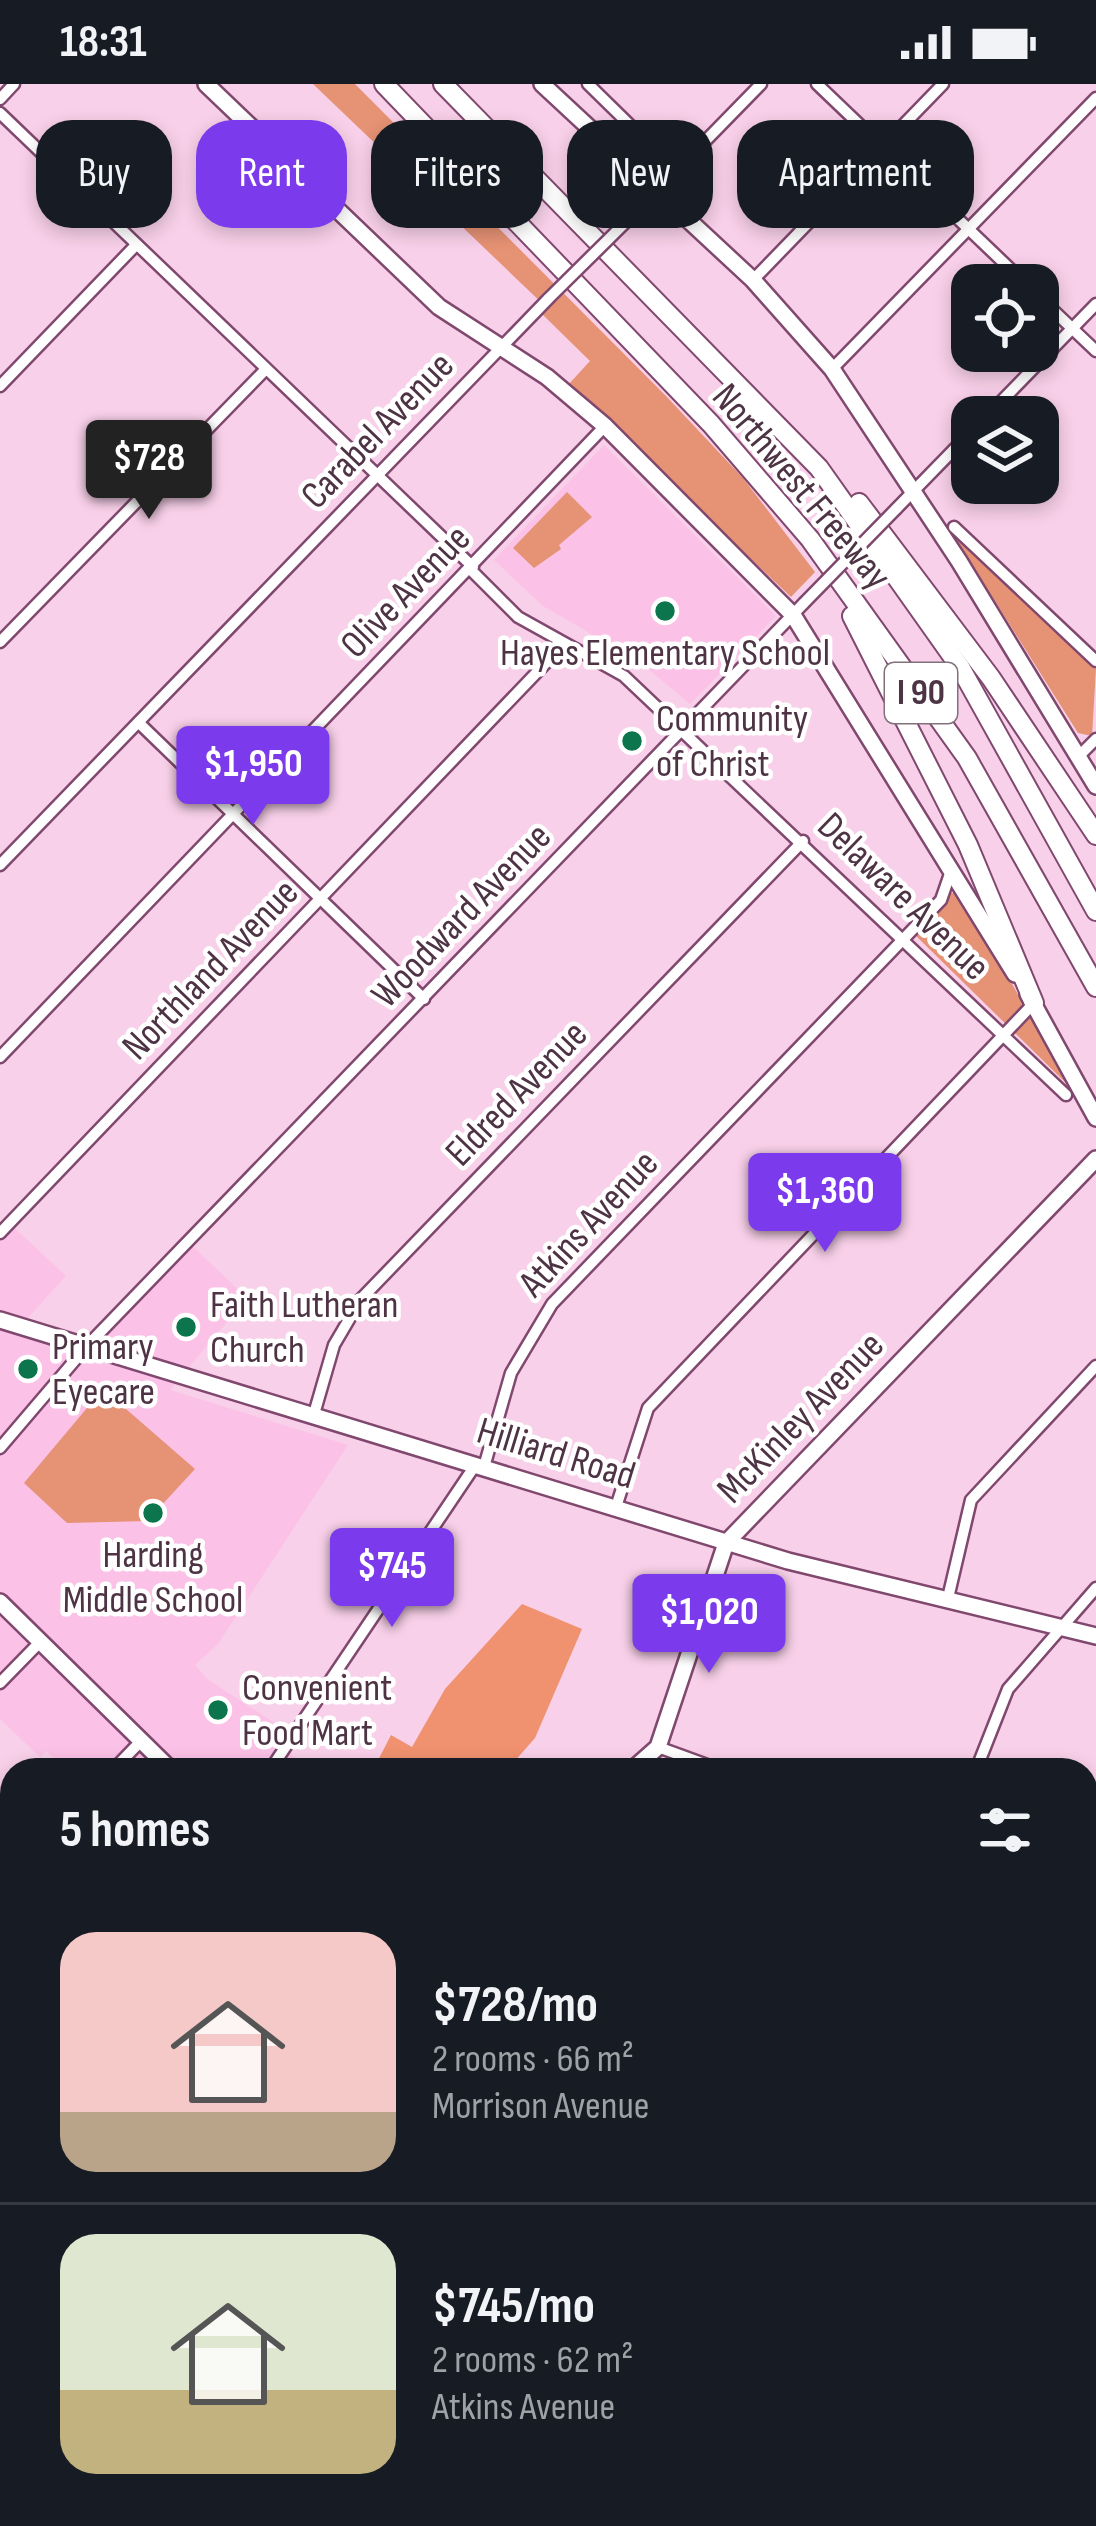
<!DOCTYPE html>
<meta charset="utf-8">
<style>
:root{--surface:#171b24;--page:#242831;--text:#f1f3f6;--muted:#9ea1a6;--line:#363941;--accent:#7c3aed}
body{margin:0;font-family:"Sofia Sans Condensed",sans-serif;background:var(--page);color:var(--text);height:100vh;display:flex;flex-direction:column;font-size:45px;white-space:nowrap}
*{box-sizing:border-box;margin:0}
p{font-size:39px;color:var(--muted)}
.icon{flex:none;width:66px;height:66px;fill:none;stroke:currentColor;stroke-width:2;stroke-linecap:round;stroke-linejoin:round}
.map{position:relative;flex:1;overflow:hidden}
.details{position:absolute;left:0px;top:1674px;width:1098px;height:768px;display:flex;flex-direction:column;background:var(--surface);border-radius:36px 36px 0 0;box-shadow:0 6px 18px #0003}
.details>*{flex:none}
.guide{position:absolute;left:36px;top:36px;width:1026px;height:108px;display:flex;gap:24px}
.buttons{position:absolute;left:951px;top:180px;display:grid;gap:24px}
.buttons a{display:grid;place-items:center;width:108px;height:108px;border-radius:24px;background:var(--surface);box-shadow:0 6px 18px #0003;font-size:60px}
.price{position:absolute;translate:-50% -102px;padding:0 27px;border-radius:12px;background:var(--accent);color:#fff;font-size:39px;line-height:78px;filter:drop-shadow(0 3px 6px #0008)}
.price::after{content:'';position:absolute;left:50%;top:72px;width:36px;height:27px;margin-left:-18px;background:inherit;clip-path:polygon(0 0,100% 0,50% 100%)}
.price.selected{background:#222;color:#fff}
ul{padding:0;list-style:none}
li{display:flex;align-items:center;gap:36px;height:300px;padding:0 60px}
li+li{border-top:3px solid var(--line)}
li span{display:grid;place-items:center;flex:none;width:336px;height:240px;border-radius:36px;color:#555}
li>.icon{margin-inline-start:auto}
span .icon{width:144px;height:144px;fill:#fffc;stroke-width:1}
li b{font-size:51px}
h2{display:flex;justify-content:space-between;align-items:center;height:144px;padding:0 60px;font-size:51px}
.chip{padding:0 42px;border-radius:36px;background:var(--surface);box-shadow:0 6px 18px #0003;font-size:42px;line-height:108px}
.chip.selected{background:var(--accent);color:#fff}
.status{display:flex;justify-content:space-between;align-items:center;height:84px;padding:0 60px;background:var(--surface);direction:ltr}
.status svg{height:33px;fill:currentColor}
.map>svg:first-child{display:block}
</style>
<div class="status"><b>18:31</b><svg viewBox="0 0 49 12"><path d="M0 12V9h3v3zM5 12V6h3v6zM10 12V3h3v9zM15 12V0h3v12zM26 1h20v11H26zM47 4h2v5h-2z"/></svg></div>
<div class="map">
<svg width="1096" height="2442" viewBox="0 0 1096 2442">
<rect width="100%" height="100%" fill="#f8d0e9"/>
<!-- built -->
<g fill="#fbc1e6">
<path d="M604,361L776,532L690,620L640,578L543,522L494,476Z"/>
<path d="M7,1137L66,1192L25,1237L86,1256L185,1155L247,1214L170,1306L348,1361L218,1560L195,1581L207,1595L290,1649L281,1664L314,1686H65L46,1667L40,1673L0,1635V1145Z"/>
</g>
<!-- green -->
<g fill="#e69274">
<path d="M313,0H355L666,312L743,394L815,488L791,513L568,301L590,277L541,229L546,223Z"/>
<path d="M567,408L592,433L559,461L561,465L534,484L513,464Z"/>
<path d="M954,452L1096,585L1092,652L1078,649Z"/>
<path d="M950,809H961L1070,1003L912,848Z"/>
<path d="M103,1305L195,1385L147,1437L67,1439L24,1399Z"/>
</g>
<!-- forest -->
<g fill="#f0916f">
<path d="M522,1520L582,1545L535,1654L507,1686H373L391,1651L412,1663L445,1605Z"/>
<path d="M1096,2053V2347L1086,2354V2057Z"/>
<path d="M630,2430H926L757,2442H626Z"/>
</g>
<!-- water -->
<path fill="#7578ca" stroke="#6963a2" stroke-width="3" d="M1096,2347V2436L1086,2442H757L926,2430H1086V2354Z"/>
<g fill="none" stroke-linecap="round" stroke-linejoin="round">
<defs>
<g id="street">
<path d="M588,0L637,48"/>
<path d="M817,0L1027,201"/>
<path d="M0,15L14,0"/>
<path d="M0,29L473,483"/>
<path d="M635,129L761,0"/>
<path d="M753,196L943,0"/>
<path d="M1038,212L1096,267"/>
<path d="M832,285L1096,14"/>
<path d="M0,302L136,161"/>
<path d="M986,333L1096,220"/>
<path d="M896,425L972,347"/>
<path d="M954,443L1096,577"/>
<path d="M470,485L518,533L624,592L1066,1011"/>
<path d="M0,558L265,286"/>
<path d="M139,639L424,915"/>
<path d="M1079,672L1096,655"/>
<path d="M0,781L549,214"/>
<path d="M0,973L605,342"/>
<path d="M0,1149L564,560"/>
<path d="M314,1330L334,1261L361,1215L803,757"/>
<path d="M0,1364L87,1262L804,519"/>
<path d="M484,1383L511,1289L552,1220L941,816L951,787"/>
<path d="M616,1423L648,1324L1034,919"/>
<path d="M948,1514L971,1416L1096,1282"/>
<path d="M0,1599L40,1558"/>
<path d="M658,1663L721,1686"/>
<path d="M113,1686L141,1657"/>
<path d="M270,1686L476,1380"/>
<path d="M976,1686L1008,1605L1096,1504"/>
<path d="M0,1802L12,1789"/>
<path d="M1086,1804L1096,1799"/>
<path d="M0,1982L12,1969"/>
<path d="M0,2164L12,2152"/>
<path d="M338,2430L351,2442"/>
<path d="M533,2430L545,2442"/>
<path d="M87,2442L99,2430"/>
<path d="M261,2442L273,2430"/>
</g>
<g id="secondary">
<path d="M206,0L439,223L547,293L605,342L793,531L1015,890"/>
<path d="M542,0L753,196L832,285L959,477L1096,702"/>
<path d="M1028,910L1096,1034"/>
<path d="M0,1236L788,1477L1096,1552"/>
<path d="M0,1518L171,1686"/>
<path d="M632,1686L658,1663L726,1459L1096,1075"/>
<path d="M0,2348L12,2335"/>
</g>
<g id="primary">
<path d="M1086,2007L1096,1999"/>
<path d="M614,2442L618,2430"/>
</g>
<g id="highway">
<path d="M384,0L711,340L810,455L967,674L1096,903"/>
<path d="M443,0L819,384L960,583L1096,827"/>
<path d="M859,419L991,594L1096,751"/>
<path d="M852,532L968,761L1034,919"/>
</g>
</defs>
<!-- street casing -->
<use href="#street" stroke="#80486e" stroke-width="15"/>
<!-- secondary casing -->
<use href="#secondary" stroke="#80486e" stroke-width="20"/>
<!-- primary casing -->
<use href="#primary" stroke="#80486e" stroke-width="21"/>
<!-- highway casing -->
<use href="#highway" stroke="#80486e" stroke-width="22"/>
<!-- street -->
<use href="#street" stroke="#fff" stroke-width="10"/>
<!-- secondary -->
<use href="#secondary" stroke="#fff" stroke-width="15"/>
<!-- primary -->
<use href="#primary" stroke="#fff" stroke-width="16"/>
<!-- highway -->
<use href="#highway" stroke="#fff" stroke-width="18"/>
<defs>
<g id="street-bridge">
<path d="M549,214L635,129"/>
<path d="M804,519L896,425"/>
</g>
</defs>
<!-- street-bridge casing -->
<use href="#street-bridge" stroke="#80486e" stroke-width="15" stroke-linecap="butt"/>
<!-- street-bridge -->
<use href="#street-bridge" stroke="#fff" stroke-width="10"/>
</g>
<!-- markers -->
<g fill="#0c754d" stroke="#fefffe" stroke-width="4.5">
<circle cx="665" cy="527" r="12"/>
<circle cx="632" cy="657" r="12"/>
<circle cx="186" cy="1243" r="12"/>
<circle cx="28" cy="1285" r="12"/>
<circle cx="153" cy="1429" r="12"/>
<circle cx="218" cy="1626" r="12"/>
</g>
<g text-anchor="middle" dominant-baseline="central" stroke-width="9" stroke-linejoin="round" paint-order="stroke">
<!-- shield labels -->
<rect fill="#fefffe" stroke="#82707c" stroke-width="3" x="885" y="579" width="72" height="60" rx="9"/>
<g font-size="36" font-weight="bold" fill="#4d3344">
<text x="921" y="609">I 90</text>
</g>
<!-- street labels -->
<g font-size="39" fill="#4d3344" stroke="#fefffe">
<text transform="translate(378 347) rotate(-46)">Carabel Avenue</text>
<text transform="translate(801 403) rotate(50)">Northwest Freeway</text>
<text transform="translate(406 508) rotate(-46)">Olive Avenue</text>
<text transform="translate(903 813) rotate(44)">Delaware Avenue</text>
<text transform="translate(462 832) rotate(-46)">Woodward Avenue</text>
<text transform="translate(211 886) rotate(-46)">Northland Avenue</text>
<text transform="translate(517 1010) rotate(-46)">Eldred Avenue</text>
<text transform="translate(589 1140) rotate(-47)">Atkins Avenue</text>
<text transform="translate(801 1334) rotate(-46)">McKinley Avenue</text>
<text transform="translate(556 1370) rotate(17)">Hilliard Road</text>
</g>
<!-- poi labels -->
<g font-size="39" fill="#4d3344" stroke="#fefffe" text-anchor="start">
<text x="665" y="569" text-anchor="middle">Hayes Elementary School</text>
<text x="656" y="635">Community<tspan x="656" dy="45">of Christ</tspan></text>
<text x="210" y="1221">Faith Lutheran<tspan x="210" dy="45">Church</tspan></text>
<text x="52" y="1263">Primary<tspan x="52" dy="45">Eyecare</tspan></text>
<text x="153" y="1471" text-anchor="middle">Harding<tspan x="153" dy="45">Middle School</tspan></text>
<text x="242" y="1604">Convenient<tspan x="242" dy="45">Food Mart</tspan></text>
</g>
</g>
</svg>
<div class="buttons">
<a><svg class="icon" aria-label="locate" viewBox="0 0 24 24"><circle cx="12" cy="12" r="6"/><path d="M12 2v4M12 18v4M2 12h4M18 12h4"/></svg></a>
<a><svg class="icon" aria-label="layers" viewBox="0 0 24 24"><path d="M12 4l9 5-9 5-9-5zM3 14l9 5 9-5"/></svg></a>
</div>
<b class="price selected" style="left:149px;top:438px">$728</b>
<b class="price" style="left:253px;top:744px">$1,950</b>
<b class="price" style="left:825px;top:1171px">$1,360</b>
<b class="price" style="left:392px;top:1546px">$745</b>
<b class="price" style="left:709px;top:1592px">$1,020</b>
<div class="guide">
<a class="chip">Buy</a>
<a class="chip selected">Rent</a>
<a class="chip">Filters</a>
<a class="chip">New</a>
<a class="chip">Apartment</a>
</div>
<section class="details">
<h2>5 homes<svg class="icon" aria-label="filters" viewBox="0 0 24 24"><path d="M4 7h16M4 17h16"/><circle cx="9" cy="7" r="2"/><circle cx="15" cy="17" r="2"/></svg></h2>
<ul>
<li><span style="background:linear-gradient(#f6c9c9 75%,#b9a48a 0)"><svg class="icon" aria-label="home" viewBox="0 0 24 24"><path d="M3 11l9-7 9 7M6 9v11h12V9"/></svg></span><div><b>$728/mo</b><p>2 rooms · 66 m²</p><p>Morrison Avenue</p></div></li>
<li><span style="background:linear-gradient(#dfe7d0 65%,#c2b280 0)"><svg class="icon" aria-label="home" viewBox="0 0 24 24"><path d="M3 11l9-7 9 7M6 9v11h12V9"/></svg></span><div><b>$745/mo</b><p>2 rooms · 62 m²</p><p>Atkins Avenue</p></div></li>
</ul>
</section>
</div>
